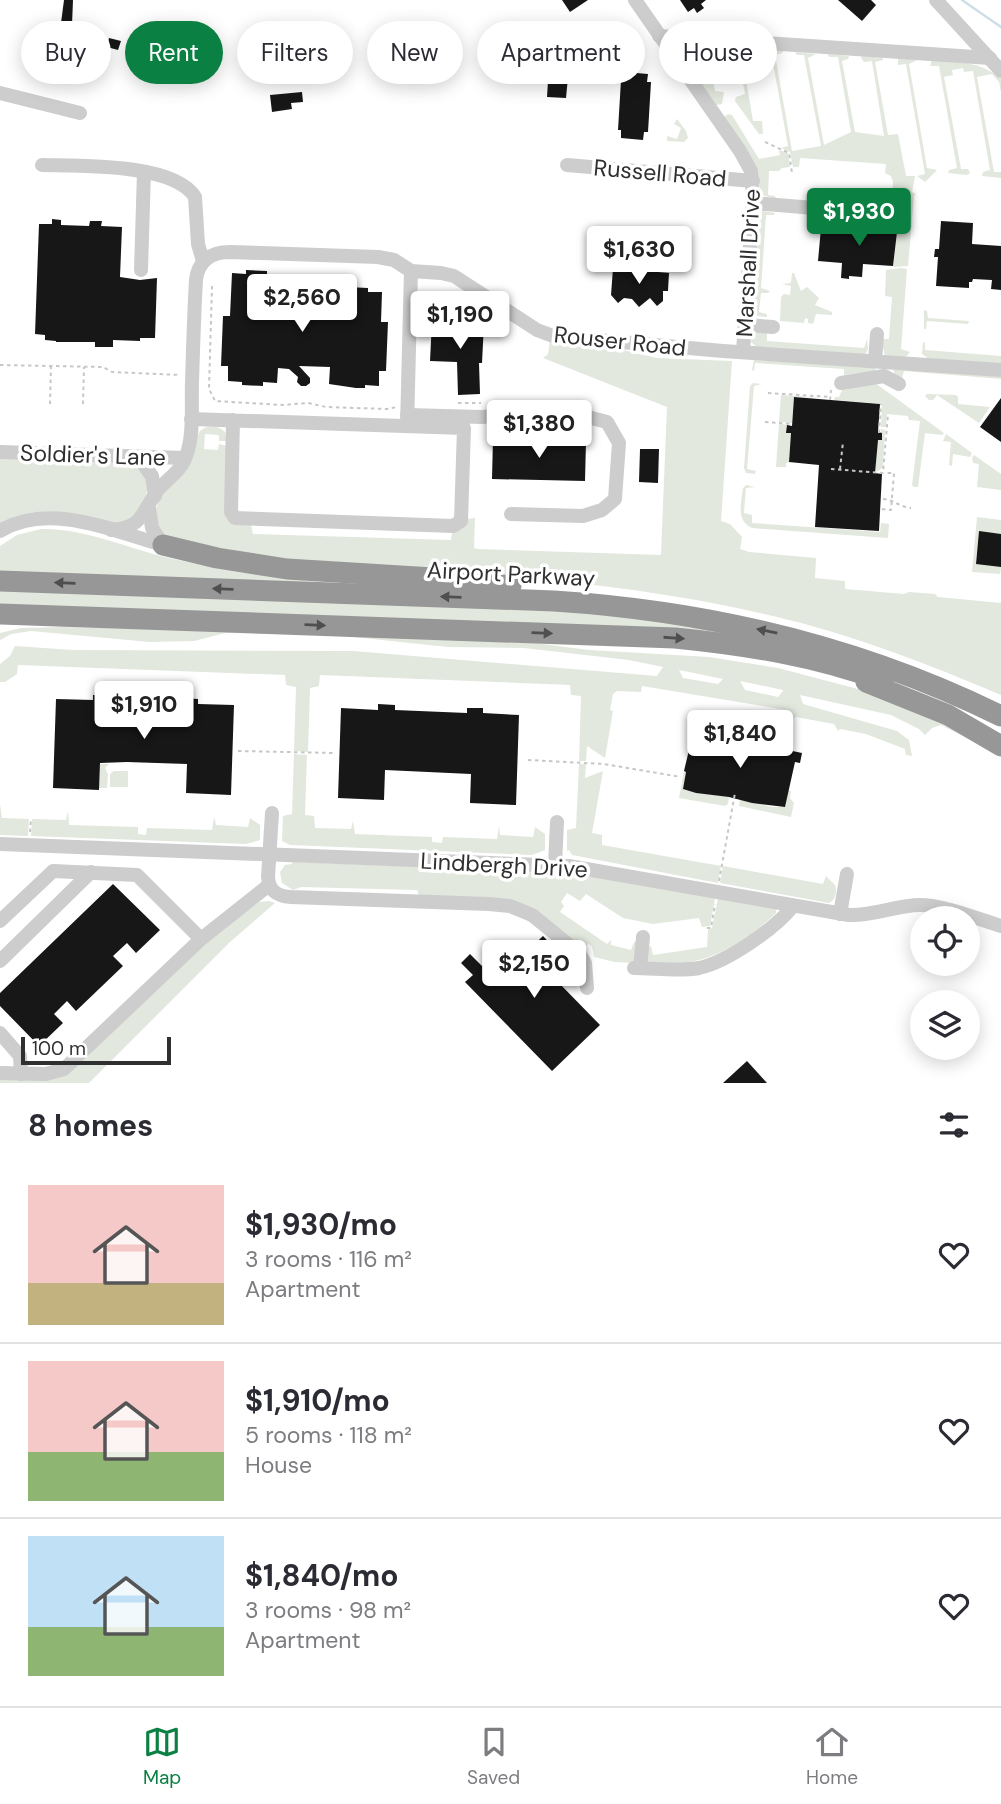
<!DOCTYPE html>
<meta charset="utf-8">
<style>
:root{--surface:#fff;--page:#f2f2f3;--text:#2b2b33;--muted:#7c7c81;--line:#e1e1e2;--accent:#0b8043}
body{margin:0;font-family:"DM Sans",sans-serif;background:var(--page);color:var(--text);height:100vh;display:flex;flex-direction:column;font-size:26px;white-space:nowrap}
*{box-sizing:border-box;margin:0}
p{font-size:23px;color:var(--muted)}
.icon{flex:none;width:38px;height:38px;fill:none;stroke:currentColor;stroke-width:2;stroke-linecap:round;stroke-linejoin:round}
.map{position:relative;height:1083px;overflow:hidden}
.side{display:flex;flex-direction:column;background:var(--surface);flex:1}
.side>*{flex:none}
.top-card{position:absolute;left:21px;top:21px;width:959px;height:63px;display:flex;gap:14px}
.buttons{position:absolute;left:910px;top:906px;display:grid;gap:14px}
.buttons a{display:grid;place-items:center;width:70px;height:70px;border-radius:50%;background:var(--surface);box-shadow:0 4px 18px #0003;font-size:35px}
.scale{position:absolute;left:21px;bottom:18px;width:150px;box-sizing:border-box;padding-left:7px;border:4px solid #303030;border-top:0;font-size:19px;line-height:24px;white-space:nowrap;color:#303030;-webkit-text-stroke:5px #fff;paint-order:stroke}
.price{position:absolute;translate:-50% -60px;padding:0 16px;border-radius:7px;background:#fff;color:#222;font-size:23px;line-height:46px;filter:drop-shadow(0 2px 4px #0008)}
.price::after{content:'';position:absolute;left:50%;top:42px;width:21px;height:16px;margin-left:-10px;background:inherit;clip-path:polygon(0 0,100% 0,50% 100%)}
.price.on{background:var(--accent);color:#fff}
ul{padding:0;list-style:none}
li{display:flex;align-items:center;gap:21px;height:175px;padding:0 28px}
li+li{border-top:2px solid var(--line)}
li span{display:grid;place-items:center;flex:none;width:196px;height:140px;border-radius:0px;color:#555}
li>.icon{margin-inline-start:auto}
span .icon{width:84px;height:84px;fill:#fffc;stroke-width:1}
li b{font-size:30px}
h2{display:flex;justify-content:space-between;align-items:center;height:84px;padding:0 28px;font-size:30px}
.pill{padding:0 24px;border-radius:32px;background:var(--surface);box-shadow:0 4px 18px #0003;font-size:24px;line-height:63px}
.pill.on{background:var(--accent);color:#fff}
.dock{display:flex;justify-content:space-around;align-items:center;height:98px;border-top:2px solid var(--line);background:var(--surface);font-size:19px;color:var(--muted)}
.dock a{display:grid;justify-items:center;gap:4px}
.dock .on{color:var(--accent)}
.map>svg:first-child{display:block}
</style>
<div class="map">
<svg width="1001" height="1083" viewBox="0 0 1001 1083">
<rect width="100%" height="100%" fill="#fff"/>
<!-- green -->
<g fill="#e2e8dd" fill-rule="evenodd">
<path d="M681,43L716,46L715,49L708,51L715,91L724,92L722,104L716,105L676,48Z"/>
<path d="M729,47L749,50L748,54L742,56L753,121H762L763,134H759L735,101L736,97L745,94L737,50H730Z"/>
<path d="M762,49L783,51L782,53L775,55L792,151L821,146L804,55H797L795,52L816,54L808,58L824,145L851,132L838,57H829L828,54L849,56L848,59L842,61L855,132L884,136L872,61L864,62L861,58L862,56L883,58V60L875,62L888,135L898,134L906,176H915L912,192L916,194L914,196L908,266L893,267L898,225L890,224L893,182L891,176L885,173L886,164L800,158L799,167H793L790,152L781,148L788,146L771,52L763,53Z"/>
<path d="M898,58L917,60L909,64L927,168L937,170L925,182L917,176L925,174L906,64L898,65Z"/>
<path d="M932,60C957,62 981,61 1001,79V92L999,82L992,74L977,77L994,172H1001V178L982,176L983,172L990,170L973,71L964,72L963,68L952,70L953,75L944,77L961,169H968L970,173L967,175L948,173L949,170L957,168L939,66H930Z"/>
<path d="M728,114L732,115L759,159L780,155L779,150L788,153L790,167L782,168L779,171H769L768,195L775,196L776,199L761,195L757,172L724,117Z"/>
<path d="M677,119L686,131L688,138L684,142L667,141V136L677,139L681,128L674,124Z"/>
<path d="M763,211L775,213L774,215H766L761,288L770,291L768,293H761L759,312L767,314V317L757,316L752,312L759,216Z"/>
<path d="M901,268L907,269L901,349L910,352L905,358L885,356L881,339H889L892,297L885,296L886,270Z"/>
<path d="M792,273H794L801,291L807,287L819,298L815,305L832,312V315L816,314L813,324L808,323V319L805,318L804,323L780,321L781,297L784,294L790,295L791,286L782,284L791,283Z"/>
<path d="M924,310L927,311L928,318L969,321L968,324L927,321L926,329H924Z"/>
<path d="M755,331L767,332V341L864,348L867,339L868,349L865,355L758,348L751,342L752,333Z"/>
<path d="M550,341L606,346L657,358L732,361L721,521L730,524L742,537L740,549L749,552L816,558L815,578L845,581V589L904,594L909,592L935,594L938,597L1001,603V695C928,664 854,635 777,617C683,594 585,583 489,574C413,566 337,566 262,558C229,555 196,543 164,536L153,520L158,502L200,431C207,425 218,425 225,432L227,441H219V435L205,434L204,449L218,450L219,444L227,446L226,517L230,522L251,525L253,534L451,540L452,533L462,529L467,519L475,518L474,548L478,549L661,555L667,407L543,358L548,354Z"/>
<path d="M923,342L925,343V350L1001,356V364L929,359L922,354Z"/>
<path d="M754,360L876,367L875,371L844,375V369L755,363L754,371L752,370Z"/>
<path d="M893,369L1001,375V379L904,371L902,378L895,375Z"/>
<path d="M753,383L762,384L754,386L747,469L756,471L755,474L746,473L744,468L750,386Z"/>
<path d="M875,383L944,433L942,435L925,433L918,487H914L912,485L920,421L909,420L908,416L887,414L886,427H881L882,404L834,400L835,397H839L842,390Z"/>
<path d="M927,394L956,395L958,397V404L990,407L979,423L937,395L933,400H929L925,396Z"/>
<path d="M781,395L826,398L794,397L792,423L779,422Z"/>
<path d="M779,424L792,425L787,426V433H791L789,462L786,463V467H776Z"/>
<path d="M881,429L885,430L883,467L878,471L842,468L878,440H882Z"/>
<path d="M946,434L972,453L970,457L953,454L952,466L949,465L951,442L943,441Z"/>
<path d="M974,455L1001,474V490L977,487L979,464L973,463L972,458Z"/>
<path d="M0,458L132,462L148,479C147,505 140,511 119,525C78,515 40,502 0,523Z"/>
<path d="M746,485L755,487L746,488L744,513L752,515V523L880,532L881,523L889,524L888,538L752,528C736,521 741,504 743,488Z"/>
<path d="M977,517L1001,520V534L979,532L976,563L1001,567L1000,574L972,572Z"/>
<path d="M41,529C87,528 133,551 178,560C235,573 296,574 355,579L369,586L0,575V546L17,535Z"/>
<path d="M0,588L561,607L760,636L0,607Z"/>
<path d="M62,627L489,637L589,650L709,657L778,668L858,689L934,718L975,742L941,725L932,728L925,735L919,729L891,715L800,695L803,704L897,731L909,740L912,756L906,755L905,749L866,734L840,729L838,731L834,724L796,717L789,723L790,712L786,710L642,686L641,692L617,691L613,694L610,710L613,711L605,758L587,746L586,761H579L581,696L571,695L570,685L320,675L319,686L310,688L308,752L294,751L296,687L286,685L285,675L18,665L17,674L5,682H0V664L10,656L15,646L73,650L353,651L657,676L663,667L629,660L524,648L448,647L334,635L225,633L194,641L150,642L31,631L11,634L0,640V633L21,628ZM679,670L723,679L718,684L683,678ZM740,681L783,690V691L778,697L745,690Z"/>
<path d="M294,754L307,755L305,815L314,816L315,828L351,829L353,821L355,834L432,837V842L442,843L443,837L497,839L499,826L500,835L533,837L535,827L545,834V850L532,855L290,845L282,841L283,816L292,814Z"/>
<path d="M100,764H109L105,768L108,774L107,788H99Z"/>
<path d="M579,764H586L585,778L603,771L592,833L602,835V845L721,866L718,883L572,855L569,850L567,851V830L576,828Z"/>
<path d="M114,771H128V787H110V774Z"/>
<path d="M684,771L686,772L684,789L696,793L729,797L728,804L725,806L679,798Z"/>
<path d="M788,790L791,791L790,798L794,803L791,817L739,806L740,799L772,807H785Z"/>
<path d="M0,804L2,818L29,819L28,836L0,835Z"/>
<path d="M68,811L69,825L138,827V834L146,835L147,828L212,830L214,817L216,825L248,827L250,818L260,825V840L246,844L31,836L32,819L66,820Z"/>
<path d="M292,862L565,872L715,898L710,926L702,927L699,918L653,924L623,918L586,894L580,901L567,893L561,902L564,906L560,912L607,944L611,940V945L631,950L634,942H637L635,963L615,962L594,957L592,947L589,944L583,947L536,910L419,895L417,890L301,887L293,890L282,883L280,872L285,865L292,864Z"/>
<path d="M723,866L823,884L826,876L835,885C837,891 836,900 829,903L720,883Z"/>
<path d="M718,898L776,909V913C743,945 694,974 647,961L646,948L651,946L653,955L707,947L708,930L712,928Z"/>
<path d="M269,901L275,903L230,942L89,1083H0V1079L49,1080L66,1074L204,943L259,902Z"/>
</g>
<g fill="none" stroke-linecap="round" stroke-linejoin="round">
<!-- stream -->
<path stroke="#cedee8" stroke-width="2.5" d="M962,0L1001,27"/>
</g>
<!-- building -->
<g fill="#171717">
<path d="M64,0H73L72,25L61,23Z"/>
<path d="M562,0H588L570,12Z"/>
<path d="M680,0H706L701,4L704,8L697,13L694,8L688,12Z"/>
<path d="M838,0H871L876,5L862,21Z"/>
<path d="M43,30L63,34L59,50L40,46Z"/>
<path d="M109,38L121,41L118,50L107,47Z"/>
<path d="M549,66L569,67L566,98L547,97Z"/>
<path d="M625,72L648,74L647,82H651L648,132H644L643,140L621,138V130H618L621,80H625Z"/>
<path d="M302,92L303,102L291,103L292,109L272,112L270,95Z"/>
<path d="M884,218H891L890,224H898L893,266L863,264L862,277L849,276V279L841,278L842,263L818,261L821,228L876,232V223H882Z"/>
<path d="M52,219L61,220V225L89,226L90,221H102L101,226L122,227L120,277L140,280L157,278L155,338H140V341L113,340V347H95V342H56V341L45,340V335L35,334L39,224H52Z"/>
<path d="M941,221L973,223L972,244L1001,246V290L991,289L992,280L973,279L972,282H969V288L936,286L938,257H934L935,249H939Z"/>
<path d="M613,268L669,273L668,291H663V301L657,306L650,298L639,307L632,299L624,298L618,303L611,295Z"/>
<path d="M246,270L267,271V274L281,275V279H286L285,307L327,309V294H332L333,291H347V287L368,288V292H382L381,322H388L386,371H379V386L365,385V388H356L329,384L330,367L299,366L310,378V383L306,386H301L297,382L298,377L289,369L278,368L277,383L263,382V386L242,385V382L228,381V366H221L223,316H230L232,273L246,274Z"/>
<path d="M432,321L484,323L482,363H479L480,394L458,395L457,362L430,361Z"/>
<path d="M794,397L880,404L878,432L882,433V440H878L875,473L882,474L879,531L815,527L819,465L789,462L791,433H786L787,425L792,426Z"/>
<path d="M1001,398V442L980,427Z"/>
<path d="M493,438L586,441L585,481L492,479Z"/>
<path d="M640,449H659L658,483L639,482Z"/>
<path d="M979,531L1001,534V567L976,564Z"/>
<path d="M93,695H110V701L181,703L182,698L198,699V704L234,705L231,795L186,793L187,764L127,762L100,763L99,790L53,788L56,699L93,700Z"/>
<path d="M378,704L395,705V710L467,713V708H483V713L519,715L516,805L470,803L471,774L385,770L384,800L338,798L341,708L378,710Z"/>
<path d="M693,733L706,736V734L762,746L763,744L783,747V749L802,753L800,763L795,762L785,807L752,803L729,797L696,793L683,789L686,772L684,771Z"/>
<path d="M113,884L160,930L136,953L127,943L113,956L123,966L76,1011L67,1001L54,1014L63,1023L39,1046L0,1006V993Z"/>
<path d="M543,936L574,969L559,983L600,1025L552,1071L465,982L473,975L461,963L470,954L482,966L500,948L515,963Z"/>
<path d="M747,1061L767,1083H723Z"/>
</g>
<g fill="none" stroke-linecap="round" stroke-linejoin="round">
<!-- path -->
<g stroke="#c7c7c7" stroke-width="2" stroke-dasharray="3.5 3.5" stroke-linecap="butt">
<path d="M765,142L789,153L792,173"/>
<path d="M212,286L209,389L215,401L283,405L308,403L326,407L387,409L397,407"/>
<path d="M0,365L103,367L112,372L180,375"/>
<path d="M768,393L831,397"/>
<path d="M830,400L831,390"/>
<path d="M458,403H481"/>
<path d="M50,404L51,366"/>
<path d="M83,404L84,367"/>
<path d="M765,422L792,424"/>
<path d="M879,433L881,404"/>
<path d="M831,469L883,473L888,414"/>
<path d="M840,469L843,442"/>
<path d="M883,499C894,500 900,507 911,508"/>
<path d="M882,509L891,510L894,473H885"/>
<path d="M238,751L334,753"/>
<path d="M528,760L604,764L681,777"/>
<path d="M30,832L31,819"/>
<path d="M719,881L735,793"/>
<path d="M707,928H711L715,904"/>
</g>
<!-- minor -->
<g stroke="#cdcdcd" stroke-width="14">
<path d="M635,0L740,151L751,171L753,197L743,352"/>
<path d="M936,0L1001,71"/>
<path d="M659,36L990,58"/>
<path d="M0,93L80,113"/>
<path d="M42,165C80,166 174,163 195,197L198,244L203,261"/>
<path d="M567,165L753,181"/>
<path d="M753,203L876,213"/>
<path d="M141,270L144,172"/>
<path d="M745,325L773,327"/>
<path d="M875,361L877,334"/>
<path d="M841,383L884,376L899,384"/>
<path d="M407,415L482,417L544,411L584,416L607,422L619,443L615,499L602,510L583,516L511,514"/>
<path d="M191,419L464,428L461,521L453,526L235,518L231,512L233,420"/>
<path d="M407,426L411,271L441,273L454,276L537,330L553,336L723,351L1001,370"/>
<path d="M0,452L185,458"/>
<path d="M138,457L152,476L155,496"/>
<path d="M149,508L152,528L163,545"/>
<path d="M111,530C142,528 142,513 157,491C165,481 177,474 183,463C195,441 191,408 192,383C193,349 194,314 196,280C198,261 211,252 230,252L378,257L394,260L411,271"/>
<path d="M0,531C48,501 113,531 163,545"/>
<path d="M272,813L268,877C269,892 278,896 291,897L489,904L510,906L532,915L579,953L585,963L587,988"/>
<path d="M0,844L569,866L849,915C874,916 897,905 920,905C944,905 978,919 1001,926"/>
<path d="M555,865L557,822"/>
<path d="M840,914L847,874"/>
<path d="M0,921L53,871L137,875L201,939"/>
<path d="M0,961L91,872"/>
<path d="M634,968C655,968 678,972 699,968C727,962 776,928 793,906"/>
<path d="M640,968L643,937"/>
<path d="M0,1033L20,1056L21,1074"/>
<path d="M0,1073L46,1074L64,1069L201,939L269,885"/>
</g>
<!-- highway -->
<g stroke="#979797" stroke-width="21">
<path d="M163,545L217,558L287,569L433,578L511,586"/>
<path d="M0,581L554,601C710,611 861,647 1001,716"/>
<path d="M0,614L675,638C745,645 816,656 883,681"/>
<path d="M866,682L948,715L1001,746"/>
</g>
</g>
<!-- one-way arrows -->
<defs><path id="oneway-solid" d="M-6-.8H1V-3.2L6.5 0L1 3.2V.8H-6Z" transform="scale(1.75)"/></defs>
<g fill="#4f4f4f">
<use href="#oneway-solid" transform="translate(65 583) rotate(-178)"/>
<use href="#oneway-solid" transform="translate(223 589) rotate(-178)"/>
<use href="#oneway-solid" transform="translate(451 597) rotate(-178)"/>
<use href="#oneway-solid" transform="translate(315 625) rotate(2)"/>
<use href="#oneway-solid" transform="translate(767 631) rotate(-169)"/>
<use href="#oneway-solid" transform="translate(542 633) rotate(2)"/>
<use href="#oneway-solid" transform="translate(674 638) rotate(4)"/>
</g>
<g text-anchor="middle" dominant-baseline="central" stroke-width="7" stroke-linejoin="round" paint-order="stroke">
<!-- street labels -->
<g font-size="23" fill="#303030" stroke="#fff">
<text transform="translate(660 173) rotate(5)">Russell Road</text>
<text transform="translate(748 263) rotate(-87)">Marshall Drive</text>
<text transform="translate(620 341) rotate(6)">Rouser Road</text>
<text transform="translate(93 455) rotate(2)">Soldier's Lane</text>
<text transform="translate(511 574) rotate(3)">Airport Parkway</text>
<text transform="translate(504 865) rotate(3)">Lindbergh Drive</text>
</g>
</g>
</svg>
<div class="buttons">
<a><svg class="icon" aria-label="locate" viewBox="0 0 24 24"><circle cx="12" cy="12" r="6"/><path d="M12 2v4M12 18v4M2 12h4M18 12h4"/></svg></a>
<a><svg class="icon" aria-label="layers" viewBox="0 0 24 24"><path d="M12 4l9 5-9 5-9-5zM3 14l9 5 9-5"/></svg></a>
</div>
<div class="scale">100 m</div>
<b class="price on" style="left:859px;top:248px">$1,930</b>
<b class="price" style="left:639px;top:286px">$1,630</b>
<b class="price" style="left:302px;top:334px">$2,560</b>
<b class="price" style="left:460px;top:351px">$1,190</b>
<b class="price" style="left:539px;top:460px">$1,380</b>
<b class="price" style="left:144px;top:741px">$1,910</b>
<b class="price" style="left:740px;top:770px">$1,840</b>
<b class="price" style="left:534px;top:1000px">$2,150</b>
<div class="top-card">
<a class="pill">Buy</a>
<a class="pill on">Rent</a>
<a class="pill">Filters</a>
<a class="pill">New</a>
<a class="pill">Apartment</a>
<a class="pill">House</a>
</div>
</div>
<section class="side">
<h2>8 homes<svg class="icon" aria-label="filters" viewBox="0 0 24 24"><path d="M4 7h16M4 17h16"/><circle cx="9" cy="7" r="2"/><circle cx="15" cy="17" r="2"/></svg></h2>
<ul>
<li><span style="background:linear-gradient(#f6c9c9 70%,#c2b280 0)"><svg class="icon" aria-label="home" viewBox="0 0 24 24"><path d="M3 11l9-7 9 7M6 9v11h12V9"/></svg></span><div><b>$1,930/mo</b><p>3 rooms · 116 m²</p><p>Apartment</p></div><svg class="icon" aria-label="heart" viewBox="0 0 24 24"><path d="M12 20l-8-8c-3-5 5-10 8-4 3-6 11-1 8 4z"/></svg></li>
<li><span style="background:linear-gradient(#f6c9c9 65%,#8fb573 0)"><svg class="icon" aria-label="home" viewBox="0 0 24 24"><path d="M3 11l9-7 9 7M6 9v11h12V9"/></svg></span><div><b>$1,910/mo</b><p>5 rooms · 118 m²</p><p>House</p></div><svg class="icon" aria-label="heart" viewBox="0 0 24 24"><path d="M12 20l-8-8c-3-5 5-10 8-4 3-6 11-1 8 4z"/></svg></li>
<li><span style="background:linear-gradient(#bfe0f5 65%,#8fb573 0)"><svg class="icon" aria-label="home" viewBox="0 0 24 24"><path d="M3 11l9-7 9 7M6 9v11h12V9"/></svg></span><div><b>$1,840/mo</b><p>3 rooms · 98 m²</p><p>Apartment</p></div><svg class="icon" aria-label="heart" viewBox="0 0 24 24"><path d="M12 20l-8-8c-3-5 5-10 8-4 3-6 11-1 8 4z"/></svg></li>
</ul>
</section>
<nav class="dock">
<a class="on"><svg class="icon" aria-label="map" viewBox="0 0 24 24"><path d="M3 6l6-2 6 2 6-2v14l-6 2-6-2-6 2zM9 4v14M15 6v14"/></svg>Map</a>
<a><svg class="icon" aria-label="saved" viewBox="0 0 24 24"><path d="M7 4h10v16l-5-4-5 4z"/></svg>Saved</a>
<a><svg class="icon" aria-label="home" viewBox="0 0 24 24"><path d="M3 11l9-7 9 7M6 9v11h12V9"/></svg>Home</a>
</nav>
